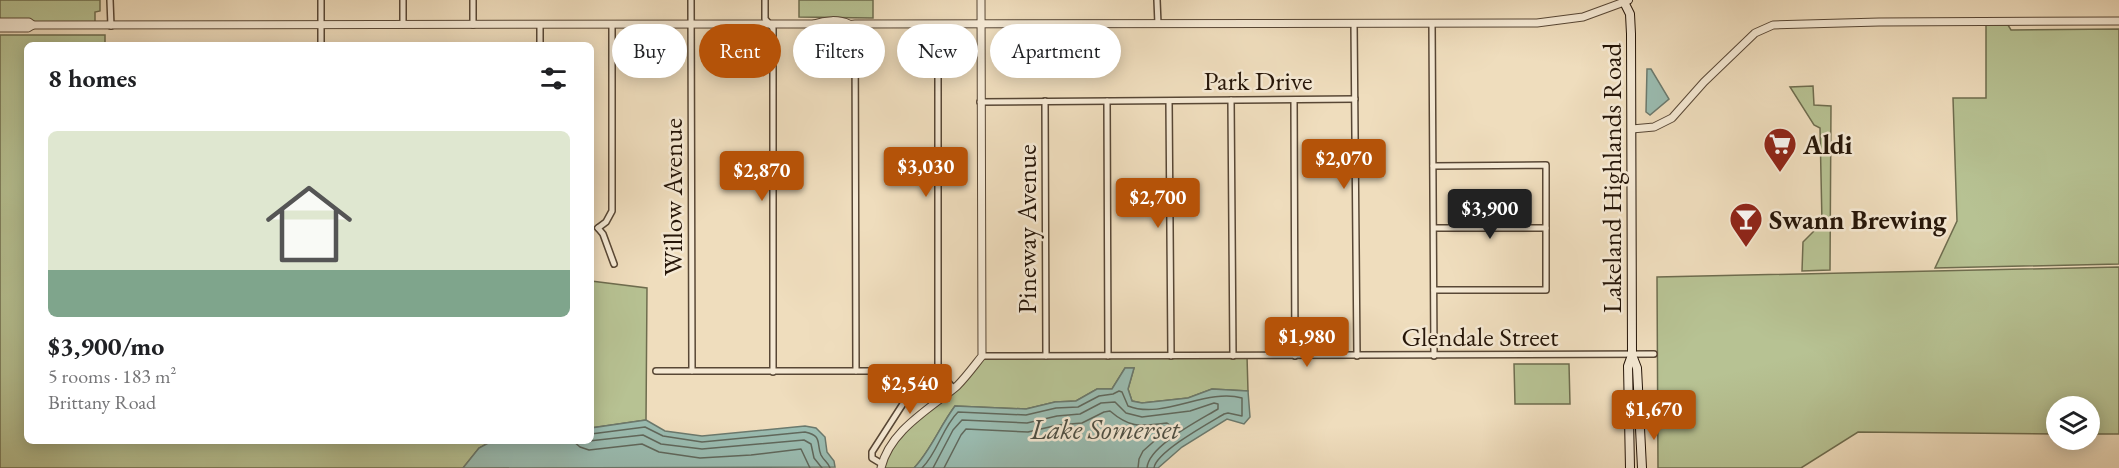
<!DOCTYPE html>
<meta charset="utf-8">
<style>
:root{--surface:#fff;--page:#f2f2f2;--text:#202124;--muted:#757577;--accent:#b45309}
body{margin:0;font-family:"EB Garamond",serif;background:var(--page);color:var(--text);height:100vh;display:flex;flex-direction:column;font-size:22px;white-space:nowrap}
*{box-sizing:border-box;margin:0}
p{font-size:20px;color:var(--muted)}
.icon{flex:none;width:33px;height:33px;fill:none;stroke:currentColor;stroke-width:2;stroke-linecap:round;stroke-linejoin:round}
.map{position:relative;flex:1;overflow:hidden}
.sheet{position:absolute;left:24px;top:42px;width:570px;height:402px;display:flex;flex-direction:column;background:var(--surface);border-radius:9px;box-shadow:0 3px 15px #0003}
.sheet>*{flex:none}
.banner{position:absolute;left:612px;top:24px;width:570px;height:54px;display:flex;gap:12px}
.tools{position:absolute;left:2046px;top:396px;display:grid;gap:12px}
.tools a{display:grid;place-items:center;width:54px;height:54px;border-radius:50%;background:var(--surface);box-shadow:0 3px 15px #0003;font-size:30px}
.price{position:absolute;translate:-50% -51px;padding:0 14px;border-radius:6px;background:var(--accent);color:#fff;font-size:20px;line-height:39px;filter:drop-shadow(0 2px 3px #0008)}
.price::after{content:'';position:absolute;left:50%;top:36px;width:18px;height:14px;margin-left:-9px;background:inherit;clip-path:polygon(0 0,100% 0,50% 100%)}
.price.selected{background:#222;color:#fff}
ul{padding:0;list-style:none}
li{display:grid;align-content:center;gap:12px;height:318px;padding:0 24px}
li span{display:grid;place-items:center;height:186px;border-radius:9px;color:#555}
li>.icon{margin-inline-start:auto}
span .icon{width:108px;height:108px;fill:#fffc;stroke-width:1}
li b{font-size:26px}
h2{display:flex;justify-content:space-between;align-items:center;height:72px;padding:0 24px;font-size:26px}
.tag{padding:0 21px;border-radius:27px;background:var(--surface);box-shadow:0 3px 15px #0003;font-size:21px;line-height:54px}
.tag.selected{background:var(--accent);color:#fff}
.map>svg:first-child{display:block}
</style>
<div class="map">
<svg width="2119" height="468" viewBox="0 0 2119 468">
<rect width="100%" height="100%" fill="#efddbd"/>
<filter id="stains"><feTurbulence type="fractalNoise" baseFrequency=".00333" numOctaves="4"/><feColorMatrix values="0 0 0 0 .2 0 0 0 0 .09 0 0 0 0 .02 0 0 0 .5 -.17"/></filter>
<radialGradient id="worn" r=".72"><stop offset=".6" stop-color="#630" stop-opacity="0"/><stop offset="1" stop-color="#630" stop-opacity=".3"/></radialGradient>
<!-- green -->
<g fill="#b7c293" stroke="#6e6c4e" stroke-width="1.5">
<path d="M0,0H100V11L95,12V23L35,22L0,19Z"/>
<path d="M799,0H873V18L799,17Z"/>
<path d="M1986,25H2008L2011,30L2119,29V264L1935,268L1957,221L1953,98H1986Z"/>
<path d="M0,35H105V45H27V441H492L479,448L463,468H0Z"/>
<path d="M1813,86L1814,105L1831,106L1830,270L1802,271L1803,242L1822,223L1820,128L1814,125L1790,87Z"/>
<path d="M2119,267V434H2090V406H2056V434L1858,432L1801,468H1658L1657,277Z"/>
<path d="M591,281L647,288L646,420L591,428Z"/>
<path d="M982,356H1247L1248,391L1212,389L1188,398L1142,403L1132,401L1128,389L1134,368H1125L1112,389H1097L1076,401L1055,402L1026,409L955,406C940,426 931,450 914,468H886L882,464L890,446L953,388Z"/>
<path d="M1514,364H1569L1570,404H1515Z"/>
</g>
<!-- water -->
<g fill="#9abcb1" stroke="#6b796d" stroke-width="1.5">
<path d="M1647,69H1651L1669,99L1650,115L1646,112Z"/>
<path d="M1125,368H1134L1128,389L1132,401L1142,403L1188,398L1212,389L1248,391L1250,417L1244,424L1227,419L1182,447L1158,468H914C931,450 940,426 955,406L1026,409L1055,402L1076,401L1097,389H1112Z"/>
<path d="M646,420L665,431L702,436L805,426L816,428L825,437L827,452L834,461L835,467L463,468L479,448L492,441H591V428Z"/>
</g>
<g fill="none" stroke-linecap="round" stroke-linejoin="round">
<!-- shore -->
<g stroke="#60685c" stroke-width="1.5">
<path d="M591,434L645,427L663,436L702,442L805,432C823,436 816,443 821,455C824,461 828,462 830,468"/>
<path d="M573,441L580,447L589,450L642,444L659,452L700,458L751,455L801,449L810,468"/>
<path d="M589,441L643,435L661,444L702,449L804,440L811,444L814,458L822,468"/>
<path d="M922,468C938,452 942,428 958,412L1026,415L1056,408L1078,407L1099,396L1113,394L1119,391L1122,392L1128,406C1163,420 1206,388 1242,398V416L1228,413L1224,414C1209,423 1156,452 1154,468"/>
<path d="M933,468L953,430L962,420L1027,423L1057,416L1080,414L1101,403L1115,402L1126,413L1142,417L1190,411L1214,403L1218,404V409C1200,420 1148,446 1147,468"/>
<path d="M944,468L961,435L966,429L1028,432L1058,425L1082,423L1104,412L1110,411C1131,429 1141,426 1167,423L1170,425L1169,428L1143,451L1139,459L1138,468"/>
</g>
<defs>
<g id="minor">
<path d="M110,0L111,26"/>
<path d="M321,0V45"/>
<path d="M403,0V25"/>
<path d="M473,0V25"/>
<path d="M691,0L692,371"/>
<path d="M765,0V19L773,28V372"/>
<path d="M1157,0L1158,24"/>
<path d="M1354,23L1357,356"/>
<path d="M1432,23L1434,356"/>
<path d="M855,24L856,371"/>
<path d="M938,24V371"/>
<path d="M540,25V45"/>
<path d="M1231,100L1233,356"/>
<path d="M1294,100L1295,356"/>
<path d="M1045,101L1046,356"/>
<path d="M1107,101L1108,356"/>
<path d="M1169,101L1171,356"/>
<path d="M980,102L1355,99"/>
<path d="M1433,166L1546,165V290H1434"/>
<path d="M598,228L606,222L612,211V24"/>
<path d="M598,228L603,234L614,264"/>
<path d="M1434,228H1546"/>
<path d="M982,356L1654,354"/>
<path d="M656,371H938L953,388"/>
<path d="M882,464L872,458V452L908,396V371"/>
</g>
<g id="tertiary">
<path d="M0,22H29L33,25"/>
<path d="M814,24C825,20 839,19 849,24"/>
<path d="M0,28H28L33,25C294,27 554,23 814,24C828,30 841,25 855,24L1537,23L1583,17L1624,2"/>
<path d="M1632,129L1654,127L1672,118L1704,82L1755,33L1773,25L1879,22L2119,21"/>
<path d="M881,468C890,430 930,409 957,386C966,377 974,366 982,356L981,0"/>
</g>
<g id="secondary">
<path d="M1628,0L1624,2L1630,14L1631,34L1632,355L1628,366L1630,468"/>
<path d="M1632,355L1637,368L1642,468"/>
</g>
</defs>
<!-- minor casing -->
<use href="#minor" stroke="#584735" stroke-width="8"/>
<!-- tertiary casing -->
<use href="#tertiary" stroke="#584735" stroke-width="9"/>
<!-- secondary casing -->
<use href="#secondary" stroke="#251508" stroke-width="10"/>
<!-- minor -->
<use href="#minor" stroke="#f5e9d4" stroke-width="5"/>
<!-- tertiary -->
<use href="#tertiary" stroke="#f5e9d4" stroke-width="7"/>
<!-- secondary -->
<use href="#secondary" stroke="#f5e9d4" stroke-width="8"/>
</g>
<!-- icons -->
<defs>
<symbol id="supermarket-pin" viewBox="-11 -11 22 30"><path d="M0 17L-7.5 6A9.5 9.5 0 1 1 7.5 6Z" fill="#8f2418" stroke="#f5e9d4"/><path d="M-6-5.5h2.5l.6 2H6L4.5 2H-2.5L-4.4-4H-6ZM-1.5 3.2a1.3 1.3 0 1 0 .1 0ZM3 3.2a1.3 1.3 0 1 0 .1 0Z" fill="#fff"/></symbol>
<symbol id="bar-pin" viewBox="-11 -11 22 30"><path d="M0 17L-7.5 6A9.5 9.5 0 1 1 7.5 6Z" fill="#8f2418" stroke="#f5e9d4"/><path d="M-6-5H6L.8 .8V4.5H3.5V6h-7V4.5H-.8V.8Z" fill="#fff"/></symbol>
</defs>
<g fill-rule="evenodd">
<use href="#supermarket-pin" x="1761" y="125" width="38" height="52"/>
<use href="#bar-pin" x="1727" y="200" width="38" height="52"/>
</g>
<g text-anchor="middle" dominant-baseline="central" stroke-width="5" stroke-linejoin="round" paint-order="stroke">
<!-- street labels -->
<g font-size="27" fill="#251508" stroke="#f5e9d4">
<text x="1258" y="80">Park Drive</text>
<text transform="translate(1611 178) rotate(-90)">Lakeland Highlands Road</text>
<text transform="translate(672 197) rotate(-90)">Willow Avenue</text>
<text transform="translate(1026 229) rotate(-90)">Pineway Avenue</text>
<text x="1480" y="336">Glendale Street</text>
</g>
<!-- poi labels -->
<g font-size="27" font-weight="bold" fill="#251508" stroke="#f5e9d4" text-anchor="start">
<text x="1803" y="144">Aldi</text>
<text x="1769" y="219">Swann Brewing</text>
</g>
<!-- water labels -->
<g font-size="28" font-style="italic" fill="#4e4f43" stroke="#f5e9d4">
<text x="1105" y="429">Lake Somerset</text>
</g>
</g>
<rect width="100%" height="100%" filter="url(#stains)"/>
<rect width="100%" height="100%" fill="url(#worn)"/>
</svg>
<div class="tools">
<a><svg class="icon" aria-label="layers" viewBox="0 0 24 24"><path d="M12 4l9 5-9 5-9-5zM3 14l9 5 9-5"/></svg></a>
</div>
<b class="price" style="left:1344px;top:190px">$2,070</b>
<b class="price" style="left:926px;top:198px">$3,030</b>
<b class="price" style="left:762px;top:202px">$2,870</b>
<b class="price" style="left:1158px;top:229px">$2,700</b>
<b class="price selected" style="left:1490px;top:240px">$3,900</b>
<b class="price" style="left:1307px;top:368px">$1,980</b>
<b class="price" style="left:910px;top:415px">$2,540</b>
<b class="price" style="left:1654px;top:441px">$1,670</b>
<div class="banner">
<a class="tag">Buy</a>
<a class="tag selected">Rent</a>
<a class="tag">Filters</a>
<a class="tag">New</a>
<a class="tag">Apartment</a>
</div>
<section class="sheet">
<h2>8 homes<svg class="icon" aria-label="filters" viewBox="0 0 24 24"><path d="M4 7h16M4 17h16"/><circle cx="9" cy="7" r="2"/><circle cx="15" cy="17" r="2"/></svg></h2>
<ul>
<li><span style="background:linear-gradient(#dfe7d0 75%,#7fa58c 0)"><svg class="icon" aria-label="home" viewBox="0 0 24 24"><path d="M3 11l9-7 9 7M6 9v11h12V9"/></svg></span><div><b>$3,900/mo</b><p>5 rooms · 183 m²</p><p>Brittany Road</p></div></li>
</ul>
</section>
</div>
